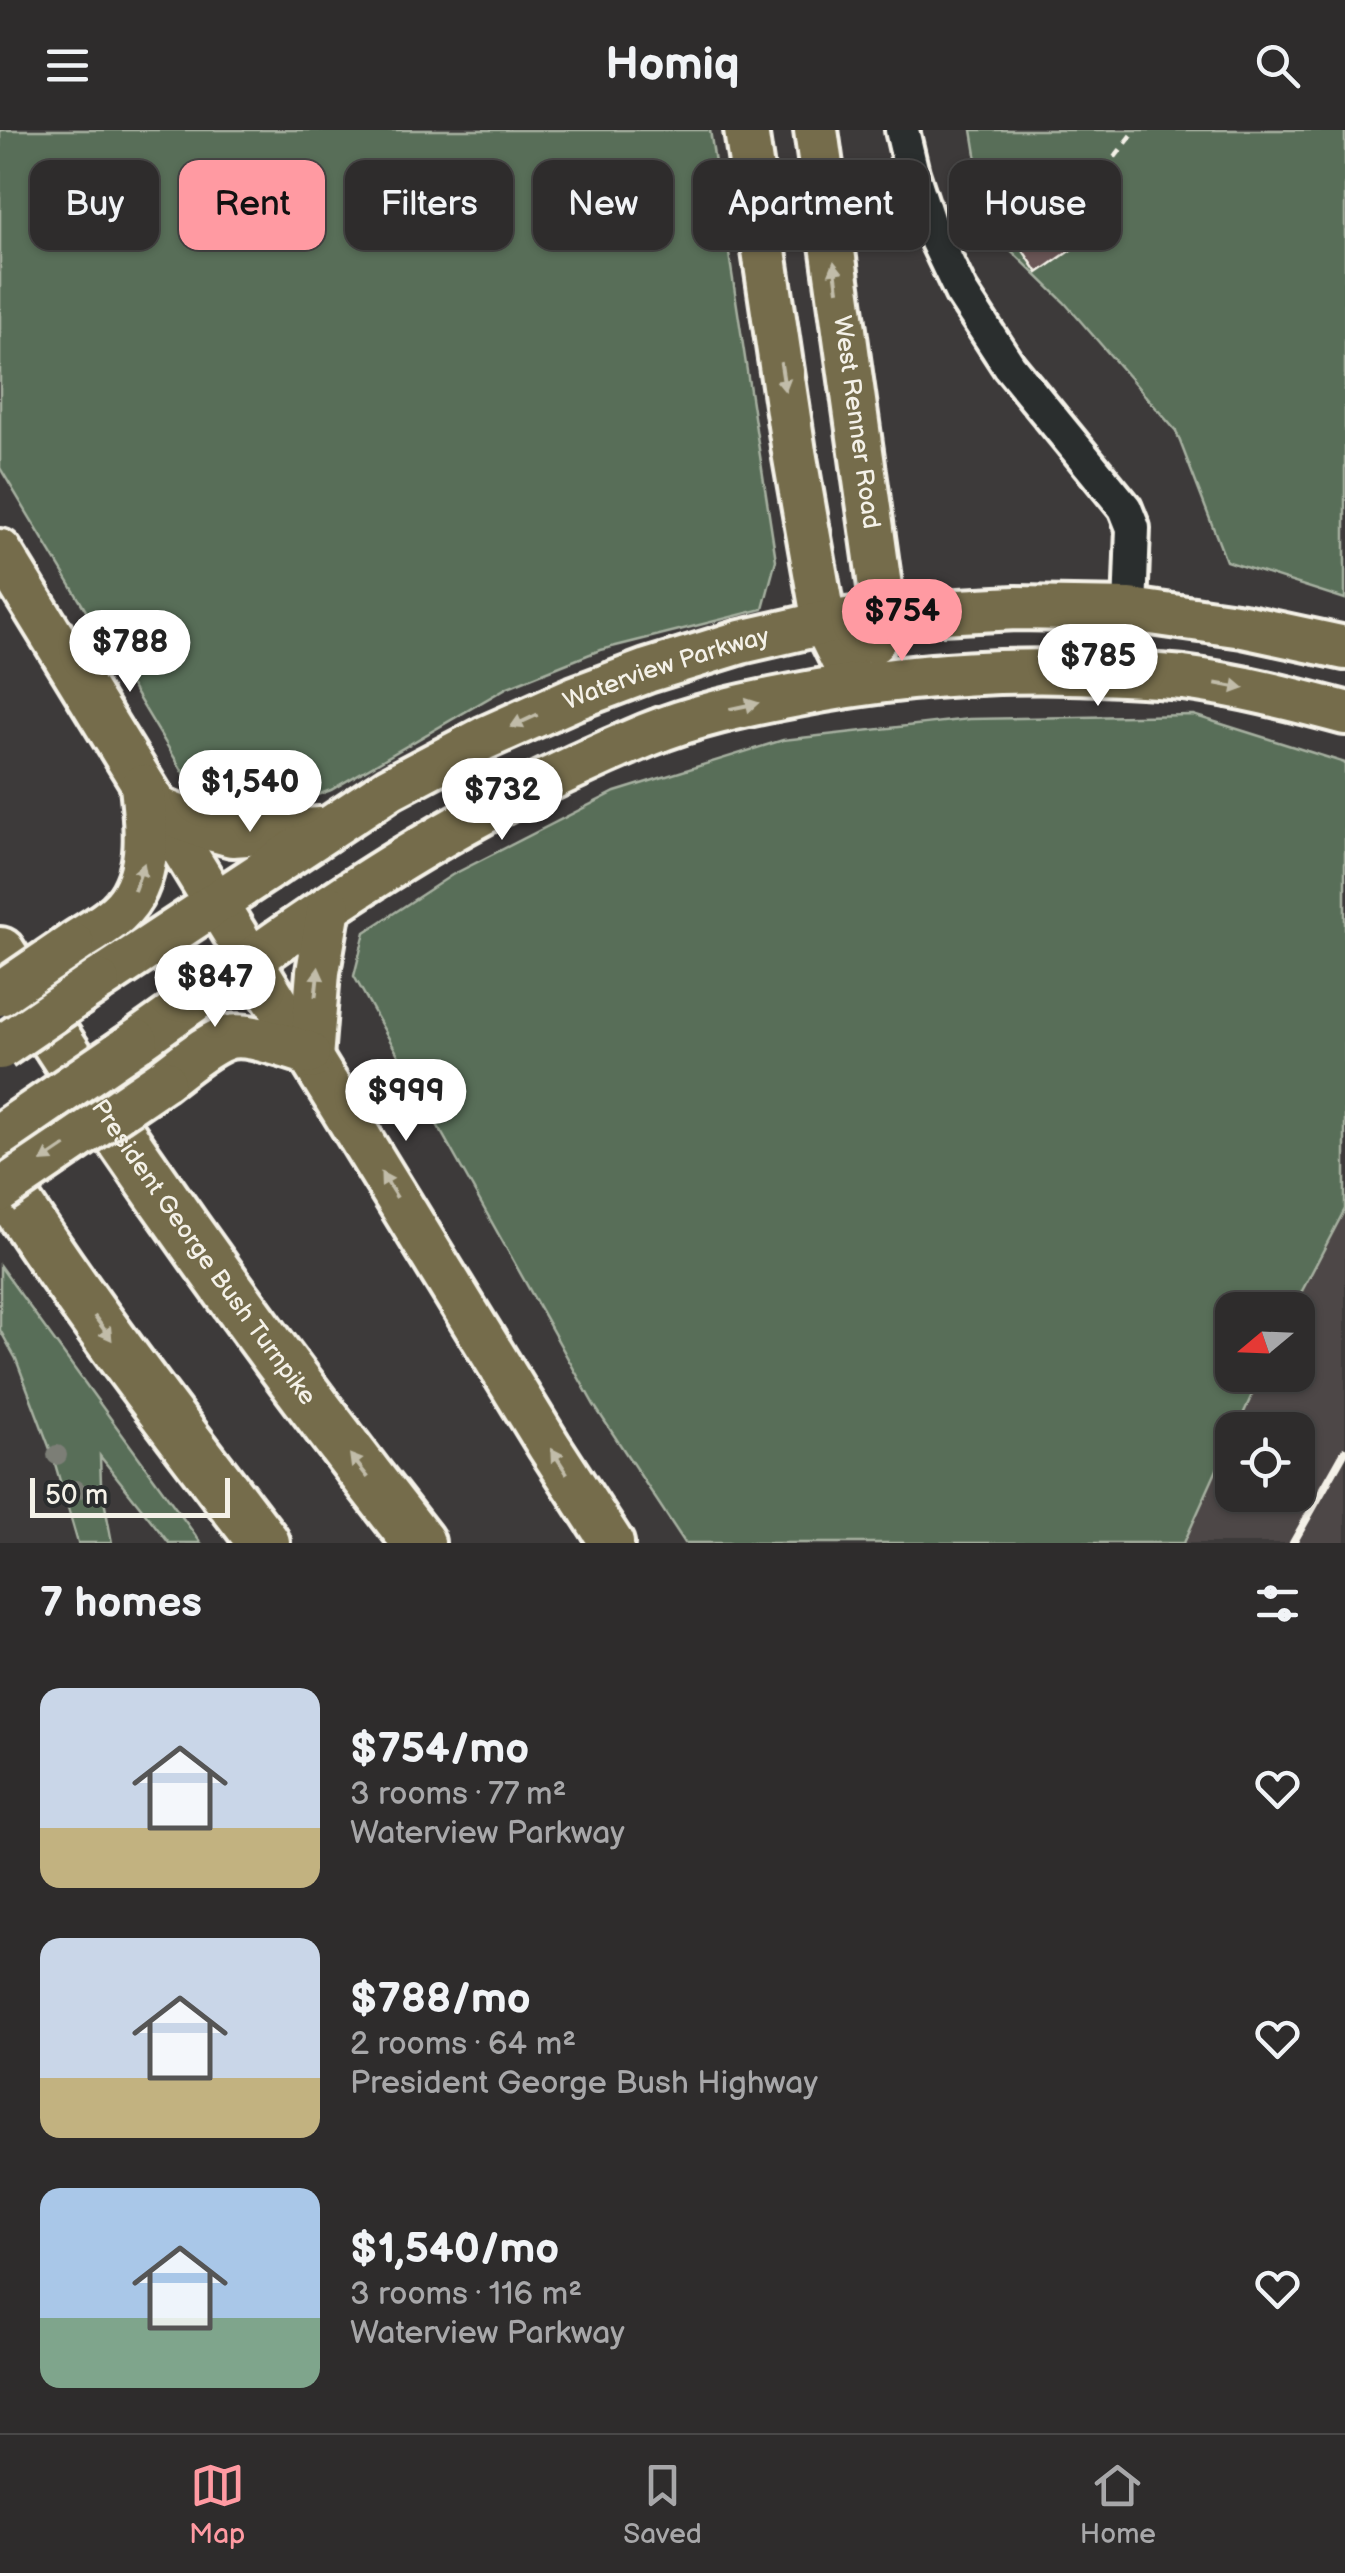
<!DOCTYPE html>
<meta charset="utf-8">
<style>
:root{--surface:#2e2c2c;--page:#363434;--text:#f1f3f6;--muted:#a7a7a9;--line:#494848;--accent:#ff9aa2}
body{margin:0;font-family:"Balsamiq Sans",sans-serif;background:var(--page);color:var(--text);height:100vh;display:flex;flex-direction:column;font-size:38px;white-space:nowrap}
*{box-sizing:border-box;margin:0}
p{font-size:32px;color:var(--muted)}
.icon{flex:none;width:55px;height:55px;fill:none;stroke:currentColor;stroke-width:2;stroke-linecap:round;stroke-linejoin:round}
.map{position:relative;height:1413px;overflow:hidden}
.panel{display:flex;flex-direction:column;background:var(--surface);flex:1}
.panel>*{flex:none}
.top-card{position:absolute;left:30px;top:30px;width:1285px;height:90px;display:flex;gap:20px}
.needle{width:65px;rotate:251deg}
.buttons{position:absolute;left:1215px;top:1162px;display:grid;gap:20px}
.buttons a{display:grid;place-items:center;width:100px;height:100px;border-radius:20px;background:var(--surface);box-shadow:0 2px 8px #0004,0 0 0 2px var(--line);font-size:50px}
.scale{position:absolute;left:30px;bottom:25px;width:200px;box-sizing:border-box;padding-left:10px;border:5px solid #f4f1e8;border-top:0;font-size:28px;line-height:35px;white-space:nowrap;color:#f4f1e8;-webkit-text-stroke:8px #2a2d2e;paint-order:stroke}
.price{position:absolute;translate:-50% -85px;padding:0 22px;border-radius:35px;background:#fff;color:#222;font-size:32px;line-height:65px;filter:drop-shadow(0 2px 5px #0008)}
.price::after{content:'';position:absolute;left:50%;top:60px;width:30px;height:22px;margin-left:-15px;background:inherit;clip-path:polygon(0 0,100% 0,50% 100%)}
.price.active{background:var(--accent);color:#111}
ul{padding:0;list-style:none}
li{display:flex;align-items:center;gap:30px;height:250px;padding:0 40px}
li span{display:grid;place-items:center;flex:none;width:280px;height:200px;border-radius:20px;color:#555}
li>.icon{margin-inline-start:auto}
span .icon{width:120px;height:120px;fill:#fffc;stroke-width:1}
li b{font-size:42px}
h2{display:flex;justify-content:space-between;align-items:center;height:120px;padding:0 40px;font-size:42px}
.tag{padding:0 35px;border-radius:20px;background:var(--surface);box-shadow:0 2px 8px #0004,0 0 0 2px var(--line);font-size:35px;line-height:90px}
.tag.active{background:var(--accent);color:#111}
header{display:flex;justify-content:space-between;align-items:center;height:130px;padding:0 40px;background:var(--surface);font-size:45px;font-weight:700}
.menu{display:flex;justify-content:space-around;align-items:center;height:140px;border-top:2px solid var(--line);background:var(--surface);font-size:28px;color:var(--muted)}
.menu a{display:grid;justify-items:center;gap:5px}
.menu .active{color:var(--accent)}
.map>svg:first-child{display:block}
</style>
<header><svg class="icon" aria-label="menu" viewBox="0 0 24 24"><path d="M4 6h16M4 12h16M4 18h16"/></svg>Homiq<svg class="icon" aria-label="search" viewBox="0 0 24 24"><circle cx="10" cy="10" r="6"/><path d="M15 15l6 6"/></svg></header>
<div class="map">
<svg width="1345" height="1413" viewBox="0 0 1345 1413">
<rect width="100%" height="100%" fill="#3d3a3a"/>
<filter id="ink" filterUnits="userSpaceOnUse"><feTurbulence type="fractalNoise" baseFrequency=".01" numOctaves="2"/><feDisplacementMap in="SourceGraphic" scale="20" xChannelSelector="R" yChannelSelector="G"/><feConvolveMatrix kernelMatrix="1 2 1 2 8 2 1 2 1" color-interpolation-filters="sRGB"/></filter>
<g filter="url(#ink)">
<!-- built -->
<path fill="#4d4646" d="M1345,1079V1413H1185L1232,1306V1365H1298V1300H1235L1261,1245H1298V1180H1292Z"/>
<!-- green -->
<g fill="#596e59" stroke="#a6b0a0" stroke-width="2.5">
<path d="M0,0H710L776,430L763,479L600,520L508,557L331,660L289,675L236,678L189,652L0,338Z"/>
<path d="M972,0H1345V469L1226,431L1176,301L1064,172L988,98Z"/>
<path d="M1193,585L1345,633V1079L1292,1180H1232V1245H1261L1236,1300H1232V1306L1184,1413H685L594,1275L354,846L365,802L452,745L615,662L783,610L969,589Z"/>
<path d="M0,1136L201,1413H169L100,1326L101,1354L112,1413H78L53,1327L16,1229L0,1200Z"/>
</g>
<!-- building -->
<path fill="#6a5757" stroke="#f4f1e8" stroke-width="2.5" d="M1059,67L1088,108L1038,143L1010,101Z"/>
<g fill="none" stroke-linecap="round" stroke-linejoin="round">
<defs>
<path id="minor" d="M902,0L912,43L929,95L961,162L1009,236L1125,378L1133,398L1130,480"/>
<g id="major">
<path d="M746,0L794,322L824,493L854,554"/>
<path id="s1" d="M816,0L884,485L873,512"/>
<path d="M0,421L549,1316L612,1413"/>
<path d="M157,678L203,697L232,705L320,699"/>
<path d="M73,814C88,804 105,795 118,783C153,751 147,698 142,656"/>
<path id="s2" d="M98,851L390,658L485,608L575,568L647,541L741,512L824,493L884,485L1016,478L1130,480L1243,496L1345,518"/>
<path d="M137,911C229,846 321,778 418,720C491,676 568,638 647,605C693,586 744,575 792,566C901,544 1012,537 1123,544C1143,545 1163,546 1183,548C1238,555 1292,569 1345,583"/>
<path d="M311,928L318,842L329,777"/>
<path d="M163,950C180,938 210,911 230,907C250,903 287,917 308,923"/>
</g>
<g id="highway">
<path id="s3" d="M0,823C129,1027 270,1223 419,1413"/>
<path d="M0,1049C81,1175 173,1294 264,1413"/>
</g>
</defs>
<!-- minor casing -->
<use href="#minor" stroke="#f4f1e8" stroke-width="40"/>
<!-- major casing -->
<use href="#major" stroke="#f4f1e8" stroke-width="50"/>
<!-- highway casing -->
<use href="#highway" stroke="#f4f1e8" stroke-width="58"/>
<!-- path -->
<g stroke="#f4f1e8" stroke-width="5" stroke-dasharray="10 8" stroke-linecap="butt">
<path d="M955,84L1051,46L1084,67"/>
<path d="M1070,84L1136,0"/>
</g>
<!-- minor -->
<use href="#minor" stroke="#2a2d2e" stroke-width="32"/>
<!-- major -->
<use href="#major" stroke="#746c4b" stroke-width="42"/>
<!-- highway -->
<use href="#highway" stroke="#746c4b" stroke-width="50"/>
<!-- rail -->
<path stroke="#f4f1e8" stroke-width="8" d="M1293,1413L1345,1321"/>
<defs>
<g id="major-bridge">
<path d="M0,864L73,814"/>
<path d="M0,918L98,851"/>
<path d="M0,1005L137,911"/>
<path d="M0,1061L163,950"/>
</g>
</defs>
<!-- major-bridge casing -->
<use href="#major-bridge" stroke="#f4f1e8" stroke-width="50" stroke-linecap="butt"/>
<!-- major-bridge -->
<use href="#major-bridge" stroke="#746c4b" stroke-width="42"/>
</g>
<!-- trees -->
<g fill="#7b7e76">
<circle cx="57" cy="1325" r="10"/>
<circle cx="76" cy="1360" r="10"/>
</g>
<!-- one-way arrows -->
<defs><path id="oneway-solid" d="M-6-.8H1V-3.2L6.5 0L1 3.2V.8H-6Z" transform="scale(2.5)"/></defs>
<g fill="#c1bca9">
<use href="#oneway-solid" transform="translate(836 146) rotate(-98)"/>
<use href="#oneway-solid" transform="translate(783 247) rotate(81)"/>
<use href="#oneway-solid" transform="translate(1230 556) rotate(10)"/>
<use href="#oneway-solid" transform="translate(744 576) rotate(-12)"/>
<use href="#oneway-solid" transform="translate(524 591) rotate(155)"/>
<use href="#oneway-solid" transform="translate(139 747) rotate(-70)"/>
<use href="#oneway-solid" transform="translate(317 852) rotate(-84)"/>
<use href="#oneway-solid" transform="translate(53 1024) rotate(146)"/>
<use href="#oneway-solid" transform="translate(389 1055) rotate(-122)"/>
<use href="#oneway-solid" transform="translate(103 1198) rotate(54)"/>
<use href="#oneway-solid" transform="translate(559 1331) rotate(-123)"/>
<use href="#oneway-solid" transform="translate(359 1336) rotate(-128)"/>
</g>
</g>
<g text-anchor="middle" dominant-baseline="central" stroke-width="9" stroke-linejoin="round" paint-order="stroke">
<!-- street labels -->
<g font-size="25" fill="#f4f1e8" stroke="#2a2d2e">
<text stroke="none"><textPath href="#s1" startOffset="295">West Renner Road</textPath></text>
<text stroke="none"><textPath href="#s2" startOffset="652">Waterview Parkway</textPath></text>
<text stroke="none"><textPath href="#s3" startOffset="362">President George Bush Turnpike</textPath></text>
</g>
</g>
</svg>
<div class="buttons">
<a><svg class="needle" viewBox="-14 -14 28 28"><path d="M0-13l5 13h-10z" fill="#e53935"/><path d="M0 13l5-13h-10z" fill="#a7a7a9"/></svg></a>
<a><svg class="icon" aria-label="locate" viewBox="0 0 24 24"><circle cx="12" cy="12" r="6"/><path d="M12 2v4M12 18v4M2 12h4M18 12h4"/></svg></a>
</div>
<div class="scale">50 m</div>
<b class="price active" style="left:902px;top:534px">$754</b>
<b class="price" style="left:130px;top:565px">$788</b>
<b class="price" style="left:1098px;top:579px">$785</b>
<b class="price" style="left:250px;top:705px">$1,540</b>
<b class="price" style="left:502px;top:713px">$732</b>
<b class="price" style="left:215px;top:900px">$847</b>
<b class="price" style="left:406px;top:1014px">$999</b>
<div class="top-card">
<a class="tag">Buy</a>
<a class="tag active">Rent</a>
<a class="tag">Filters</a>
<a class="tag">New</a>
<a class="tag">Apartment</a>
<a class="tag">House</a>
</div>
</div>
<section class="panel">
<h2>7 homes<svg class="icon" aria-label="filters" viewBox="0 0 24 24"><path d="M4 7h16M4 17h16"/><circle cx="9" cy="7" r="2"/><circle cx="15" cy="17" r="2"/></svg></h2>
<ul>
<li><span style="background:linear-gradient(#c9d6e8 70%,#c2b280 0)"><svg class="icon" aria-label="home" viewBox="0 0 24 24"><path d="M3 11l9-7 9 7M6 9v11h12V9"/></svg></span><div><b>$754/mo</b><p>3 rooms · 77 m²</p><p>Waterview Parkway</p></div><svg class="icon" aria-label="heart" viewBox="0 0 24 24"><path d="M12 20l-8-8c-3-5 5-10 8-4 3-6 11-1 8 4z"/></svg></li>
<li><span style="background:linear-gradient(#c9d6e8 70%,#c2b280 0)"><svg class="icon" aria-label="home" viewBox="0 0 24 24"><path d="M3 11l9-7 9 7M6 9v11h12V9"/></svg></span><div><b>$788/mo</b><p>2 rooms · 64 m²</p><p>President George Bush Highway</p></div><svg class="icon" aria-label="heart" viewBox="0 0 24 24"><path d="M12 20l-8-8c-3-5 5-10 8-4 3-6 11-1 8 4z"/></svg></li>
<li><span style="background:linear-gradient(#a9c7e8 65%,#7fa58c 0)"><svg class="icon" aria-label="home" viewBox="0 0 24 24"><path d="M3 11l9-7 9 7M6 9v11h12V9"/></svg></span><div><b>$1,540/mo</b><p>3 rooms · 116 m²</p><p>Waterview Parkway</p></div><svg class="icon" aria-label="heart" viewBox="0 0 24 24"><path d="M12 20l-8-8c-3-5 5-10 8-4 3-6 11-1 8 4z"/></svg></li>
</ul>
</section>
<nav class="menu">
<a class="active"><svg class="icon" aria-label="map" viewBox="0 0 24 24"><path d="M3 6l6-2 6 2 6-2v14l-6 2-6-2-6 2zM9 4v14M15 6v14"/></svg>Map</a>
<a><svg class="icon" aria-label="saved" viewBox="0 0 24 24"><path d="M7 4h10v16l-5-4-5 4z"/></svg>Saved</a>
<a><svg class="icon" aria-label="home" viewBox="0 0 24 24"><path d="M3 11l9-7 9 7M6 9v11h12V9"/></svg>Home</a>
</nav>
